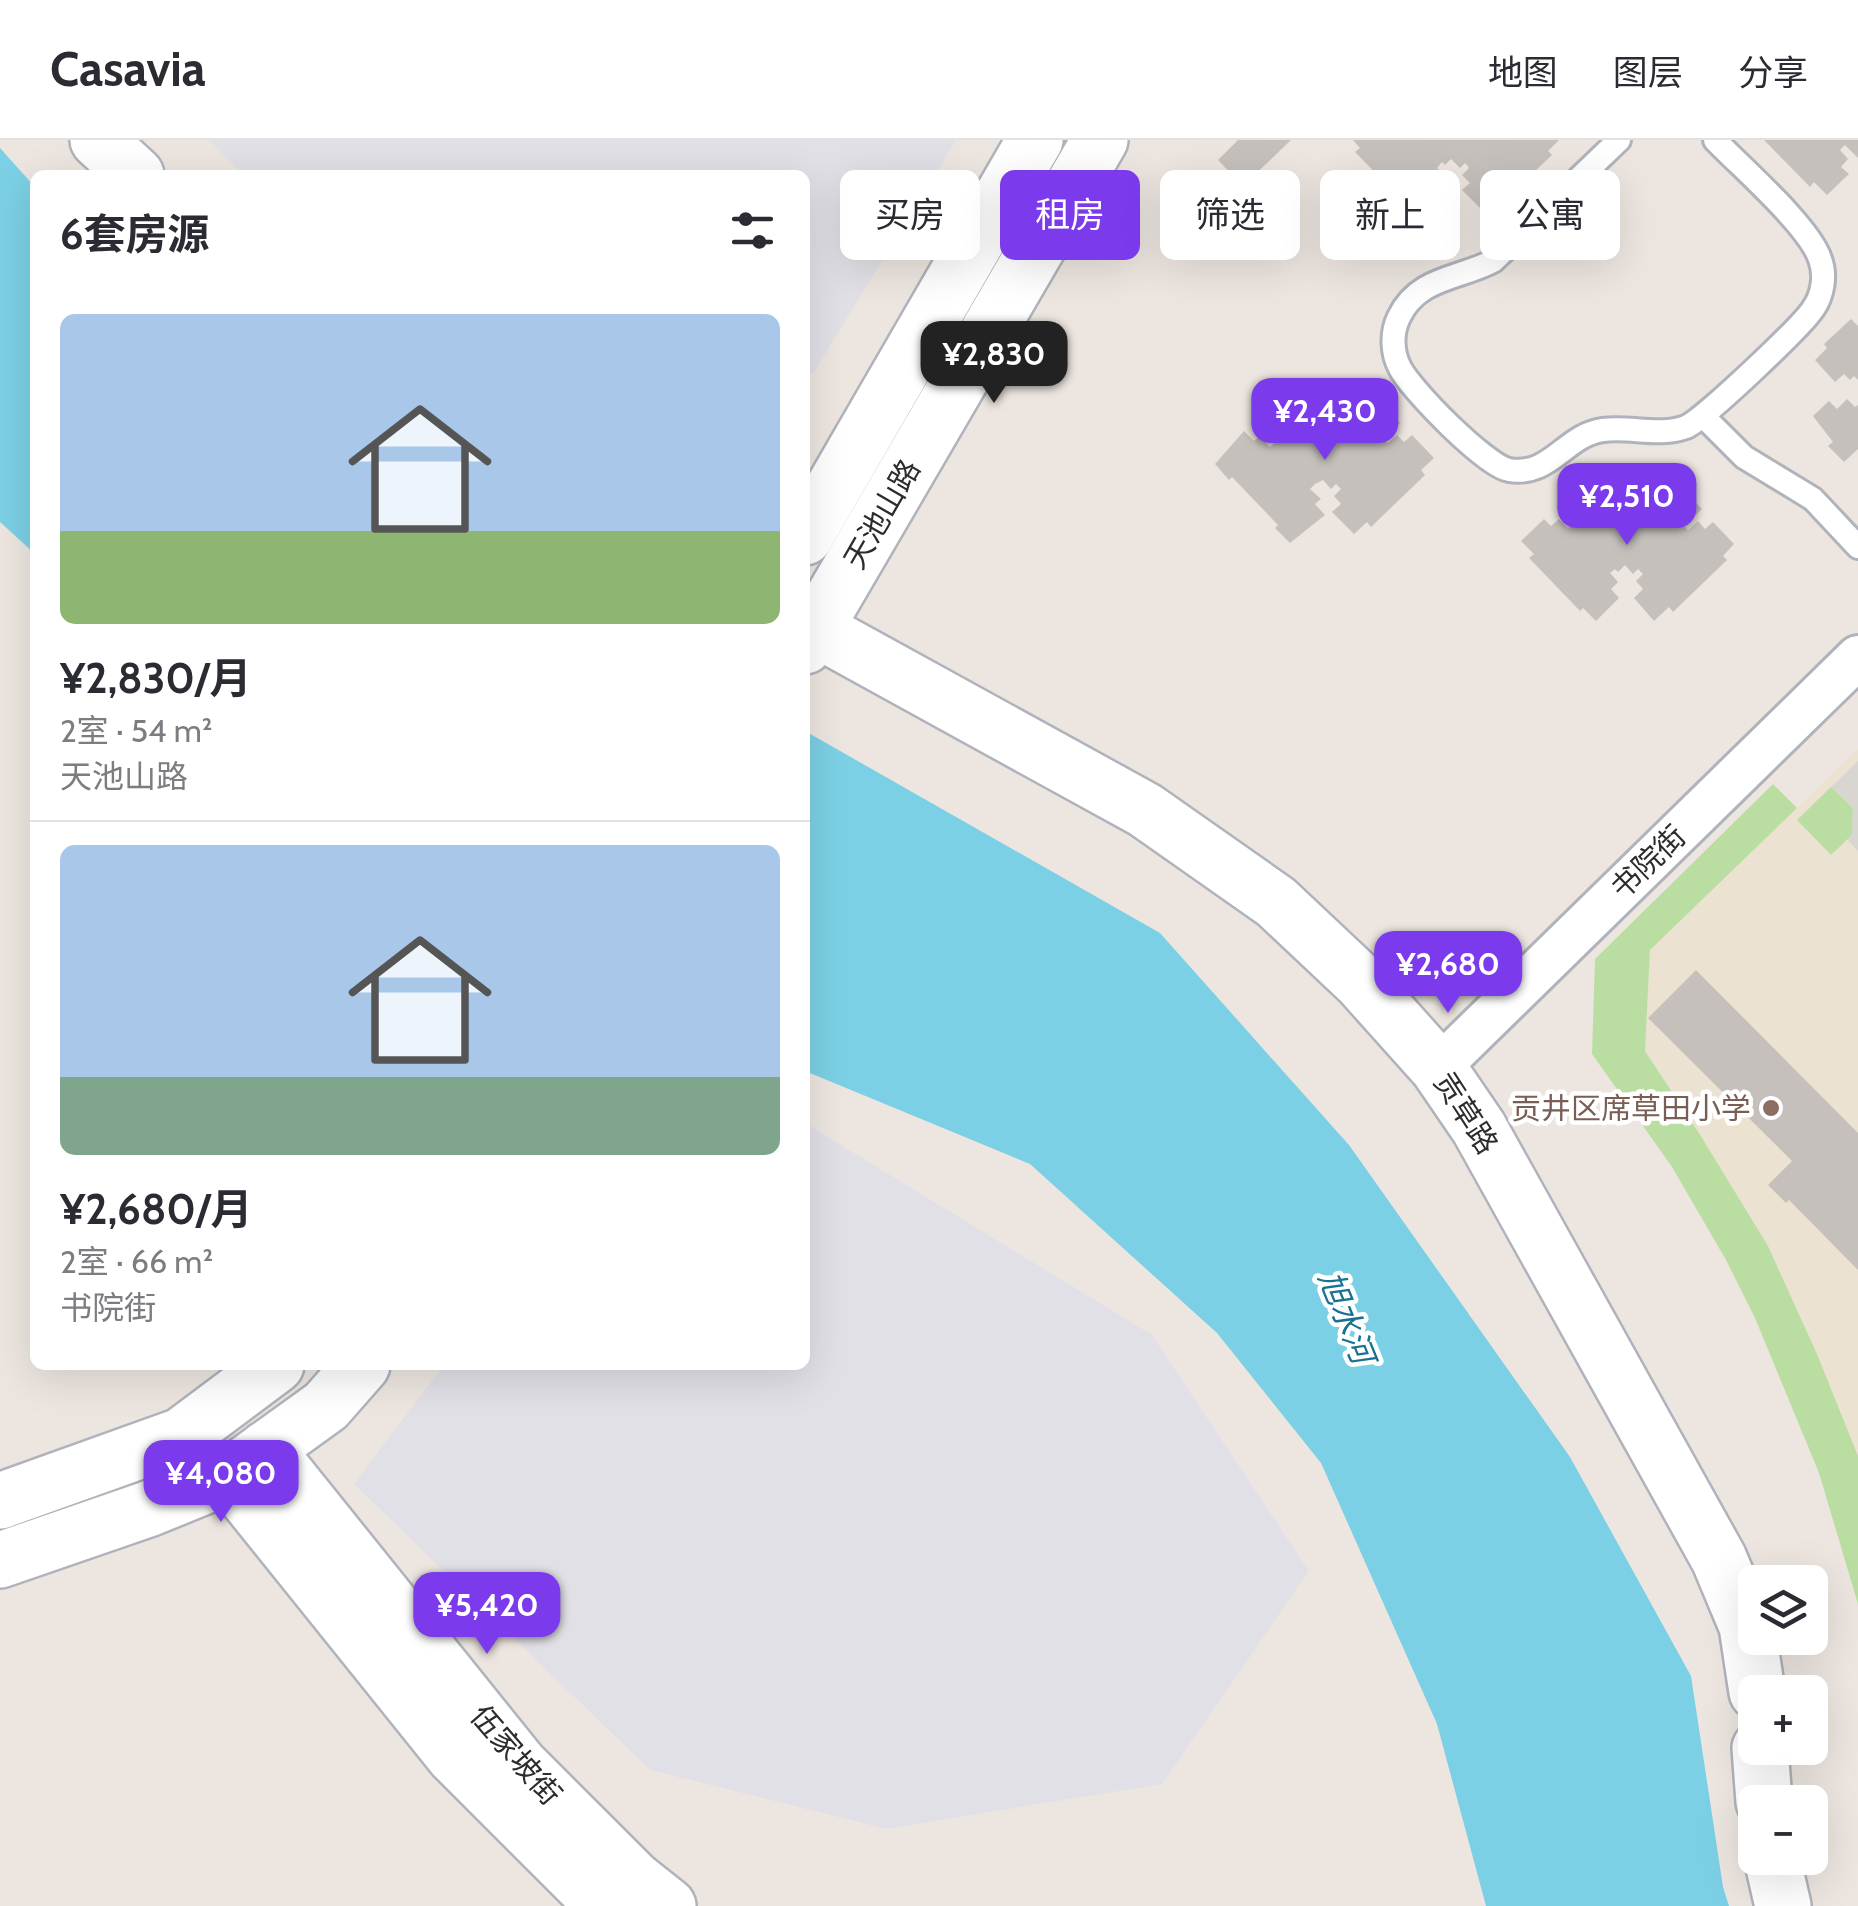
<!DOCTYPE html>
<html lang="zh">
<meta charset="utf-8">
<style>
:root{--surface:#fff;--page:#f7f7f7;--text:#2b2b33;--muted:#7c7c81;--line:#e1e1e2;--accent:#7c3aed}
body{margin:0;font-family:Cabin,"Noto Sans SC",sans-serif;background:var(--page);color:var(--text);height:100vh;display:flex;flex-direction:column;font-size:38px;white-space:nowrap}
*{box-sizing:border-box;margin:0}
p{font-size:32px;color:var(--muted)}
.icon{flex:none;width:55px;height:55px;fill:none;stroke:currentColor;stroke-width:2;stroke-linecap:round;stroke-linejoin:round}
.map{position:relative;flex:1;overflow:hidden}
.drawer{position:absolute;left:30px;top:30px;width:780px;height:1200px;display:flex;flex-direction:column;background:var(--surface);border-radius:15px;box-shadow:0 10px 40px #0002}
.drawer>*{flex:none}
.guide{position:absolute;left:840px;top:30px;width:868px;height:90px;display:flex;gap:20px}
.tools{position:absolute;left:1738px;top:1425px;display:grid;gap:20px}
.tools a{display:grid;place-items:center;width:90px;height:90px;border-radius:15px;background:var(--surface);box-shadow:0 10px 40px #0002;font-size:50px}
.price{position:absolute;translate:-50% -85px;padding:0 22px;border-radius:20px;background:var(--accent);color:#fff;font-size:32px;line-height:65px;filter:drop-shadow(0 2px 5px #0008)}
.price::after{content:'';position:absolute;left:50%;top:60px;width:30px;height:22px;margin-left:-15px;background:inherit;clip-path:polygon(0 0,100% 0,50% 100%)}
.price.active{background:#222;color:#fff}
ul{padding:0;list-style:none}
li{display:grid;align-content:center;gap:20px;height:530px;padding:0 30px}
li+li{border-top:2px solid var(--line)}
li span{display:grid;place-items:center;height:310px;border-radius:15px;color:#555}
li>.icon{margin-inline-start:auto}
span .icon{width:180px;height:180px;fill:#fffc;stroke-width:1}
li b{font-size:42px}
h2{display:flex;justify-content:space-between;align-items:center;height:120px;padding:0 30px;font-size:42px}
.chip{padding:0 35px;border-radius:15px;background:var(--surface);box-shadow:0 10px 40px #0002;font-size:35px;line-height:90px}
.chip.active{background:var(--accent);color:#fff}
header{display:flex;align-items:center;gap:60px;box-sizing:border-box;height:140px;padding:0 50px;background:var(--surface);border-bottom:2px solid var(--line)}
header strong{font-size:48px}
nav{display:flex;gap:55px;margin-inline-start:auto;font-size:35px}
.map>svg:first-child{display:block}
</style>
<header>
<strong>Casavia</strong>
<nav><a>地图</a><a>图层</a><a>分享</a></nav>
</header>
<div class="map">
<svg width="1858" height="1766" viewBox="0 0 1858 1766">
<rect width="100%" height="100%" fill="#ede6e0"/>
<!-- industrial -->
<g fill="#e1e0e6">
<path d="M209,0H956L814,232L805,238V35H244Z"/>
<path d="M805,983L1152,1195L1309,1431L1162,1644L886,1689L650,1630L354,1344L444,1225H805Z"/>
</g>
<!-- education -->
<path fill="#ece2d1" d="M1858,609V1316L1817,1214L1768,1106L1699,993L1645,911L1650,810Z"/>
<!-- green -->
<g fill="#badea1">
<path d="M1773,644L1797,668L1650,810L1645,911L1699,993L1768,1106L1817,1214L1858,1316V1464L1819,1333L1755,1178L1726,1120L1672,1027L1592,914L1595,819Z"/>
<path d="M1831,647L1853,668L1852,695L1831,715L1797,680Z"/>
</g>
<!-- plaza -->
<path fill="#d9d6d2" d="M1858,621V711L1847,699L1852,695L1853,668L1831,647Z"/>
<!-- water -->
<g fill="#7cd0e5">
<path d="M0,8L35,47V414L0,382Z"/>
<path d="M805,591L1160,793L1349,1005L1570,1317L1691,1536L1723,1747L1729,1766H1486L1437,1584L1321,1323L1217,1193L1030,1024L805,931Z"/>
</g>
<!-- building -->
<g fill="#c5c0bc">
<path d="M1238,0H1291L1243,46L1218,20Z"/>
<path d="M1353,0H1559L1548,11L1552,15L1499,65L1496,61L1484,72L1462,50L1470,43L1462,35L1469,28L1465,23L1460,28L1451,19L1445,25L1442,22L1437,28L1446,37L1438,44L1446,53L1423,76L1410,61L1406,64L1355,12L1360,8Z"/>
<path d="M1764,0H1858V18L1845,5L1840,10L1848,19L1841,27L1849,34L1827,55L1814,42L1810,47Z"/>
<path d="M1851,179L1858,186V240L1854,236L1850,240L1844,234L1835,242L1815,220L1827,208L1824,204Z"/>
<path d="M1358,247L1370,260L1373,256L1400,283L1383,299L1388,303L1397,295L1404,302L1412,295L1434,318L1421,330L1425,335L1371,387L1367,382L1354,394L1332,372L1341,364L1334,356L1341,349L1336,344L1331,349L1323,340L1315,344L1310,349L1321,359L1315,364L1325,375L1290,403L1275,388L1278,385L1232,337L1229,340L1215,324L1244,291L1254,301L1260,296L1270,307L1275,302L1256,282L1282,256L1287,260L1300,248L1321,270L1313,279L1319,285L1311,292L1315,297L1329,284L1339,295L1344,290L1336,283L1342,277L1335,269Z"/>
<path d="M1847,259L1855,267L1858,265V309L1844,322L1828,306L1833,302L1813,276L1829,261L1837,269Z"/>
<path d="M1602,333L1623,356L1615,364L1621,370L1613,378L1618,383L1631,371L1642,382L1646,379L1638,370L1648,361L1640,353L1657,338L1681,357L1686,352L1702,369L1684,386L1688,390L1698,381L1705,389L1713,382L1734,404L1723,416L1727,420L1673,472L1669,467L1654,481L1634,458L1643,449L1636,441L1643,434L1638,429L1633,434L1625,425L1618,432L1615,429L1610,433L1618,442L1611,449L1619,458L1596,481L1583,468L1580,471L1529,418L1534,414L1521,401L1544,379L1551,386L1559,379L1568,388L1573,384L1557,368L1585,341L1589,346Z"/>
<path d="M1696,830L1858,993V1130L1789,1060L1786,1063L1768,1045L1792,1021L1648,878Z"/>
</g>
<g fill="none" stroke-linecap="round" stroke-linejoin="round">
<defs>
<g id="lane">
<path d="M1619,0L1493,121C1459,139 1418,137 1399,177C1391,193 1392,213 1400,228C1411,250 1486,326 1509,330C1551,337 1565,295 1603,290C1629,286 1660,297 1686,287C1703,280 1801,187 1813,169C1823,155 1826,135 1820,119C1809,86 1742,28 1715,0"/>
<path d="M1703,276L1744,317L1813,359L1858,407"/>
</g>
<path id="street" d="M1438,928L1858,517"/>
<g id="secondary">
<path d="M98,0L136,35"/>
<path d="M805,397L1035,0"/>
<path d="M805,483L1145,670L1276,762L1361,842L1438,928L1479,988L1719,1419L1747,1486L1757,1552"/>
<path d="M805,506L1100,0"/>
<path d="M266,1309L520,1625L634,1739L668,1766"/>
<path d="M229,1336L454,1616L604,1766"/>
<path d="M0,1361L181,1296L276,1225"/>
<path d="M0,1420L148,1369L229,1336L326,1266L362,1225"/>
<path d="M1760,1608L1764,1662"/>
<path d="M1772,1718L1783,1766"/>
</g>
</defs>
<!-- lane casing -->
<use href="#lane" stroke="#b0b3bb" stroke-width="28"/>
<!-- street casing -->
<use href="#street" stroke="#b0b3bb" stroke-width="48"/>
<!-- secondary casing -->
<use href="#secondary" stroke="#b0b3bb" stroke-width="60"/>
<!-- lane -->
<use href="#lane" stroke="#fff" stroke-width="22"/>
<!-- street -->
<use href="#street" stroke="#fff" stroke-width="42"/>
<!-- secondary -->
<use href="#secondary" stroke="#fff" stroke-width="55"/>
</g>
<!-- markers -->
<circle fill="#8d6e63" stroke="#fff" stroke-width="4" cx="1771" cy="968" r="10"/>
<g text-anchor="middle" dominant-baseline="central" stroke-width="9" stroke-linejoin="round" paint-order="stroke">
<!-- street labels -->
<g font-size="30" fill="#2c2c2c" stroke="#fff">
<text transform="translate(882 374) rotate(-60)">天池山路</text>
<text transform="translate(1648 722) rotate(-44)">书院街</text>
<text transform="translate(1466 973) rotate(57)">贡草路</text>
<text transform="translate(516 1615) rotate(49)">伍家坡街</text>
</g>
<!-- education labels -->
<g font-size="30" fill="#785e54" stroke="#fff" text-anchor="end">
<text x="1751" y="968">贡井区席草田小学</text>
</g>
<!-- water labels -->
<g font-size="32" font-style="italic" fill="#197194" stroke="#fff">
<text transform="translate(1347 1177) rotate(68)">旭水河</text>
</g>
</g>
</svg>
<div class="tools">
<a><svg class="icon" aria-label="layers" viewBox="0 0 24 24"><path d="M12 4l9 5-9 5-9-5zM3 14l9 5 9-5"/></svg></a>
<a>+</a>
<a>−</a>
</div>
<b class="price active" style="left:994px;top:266px">¥2,830</b>
<b class="price" style="left:1325px;top:323px">¥2,430</b>
<b class="price" style="left:1627px;top:408px">¥2,510</b>
<b class="price" style="left:1448px;top:876px">¥2,680</b>
<b class="price" style="left:221px;top:1385px">¥4,080</b>
<b class="price" style="left:487px;top:1517px">¥5,420</b>
<div class="guide">
<a class="chip">买房</a>
<a class="chip active">租房</a>
<a class="chip">筛选</a>
<a class="chip">新上</a>
<a class="chip">公寓</a>
</div>
<section class="drawer">
<h2>6套房源<svg class="icon" aria-label="filters" viewBox="0 0 24 24"><path d="M4 7h16M4 17h16"/><circle cx="9" cy="7" r="2"/><circle cx="15" cy="17" r="2"/></svg></h2>
<ul>
<li><span style="background:linear-gradient(#a9c7e8 70%,#8fb573 0)"><svg class="icon" aria-label="home" viewBox="0 0 24 24"><path d="M3 11l9-7 9 7M6 9v11h12V9"/></svg></span><div><b>¥2,830/月</b><p>2室 · 54 m²</p><p>天池山路</p></div></li>
<li><span style="background:linear-gradient(#a9c7e8 75%,#7fa58c 0)"><svg class="icon" aria-label="home" viewBox="0 0 24 24"><path d="M3 11l9-7 9 7M6 9v11h12V9"/></svg></span><div><b>¥2,680/月</b><p>2室 · 66 m²</p><p>书院街</p></div></li>
</ul>
</section>
</div>
